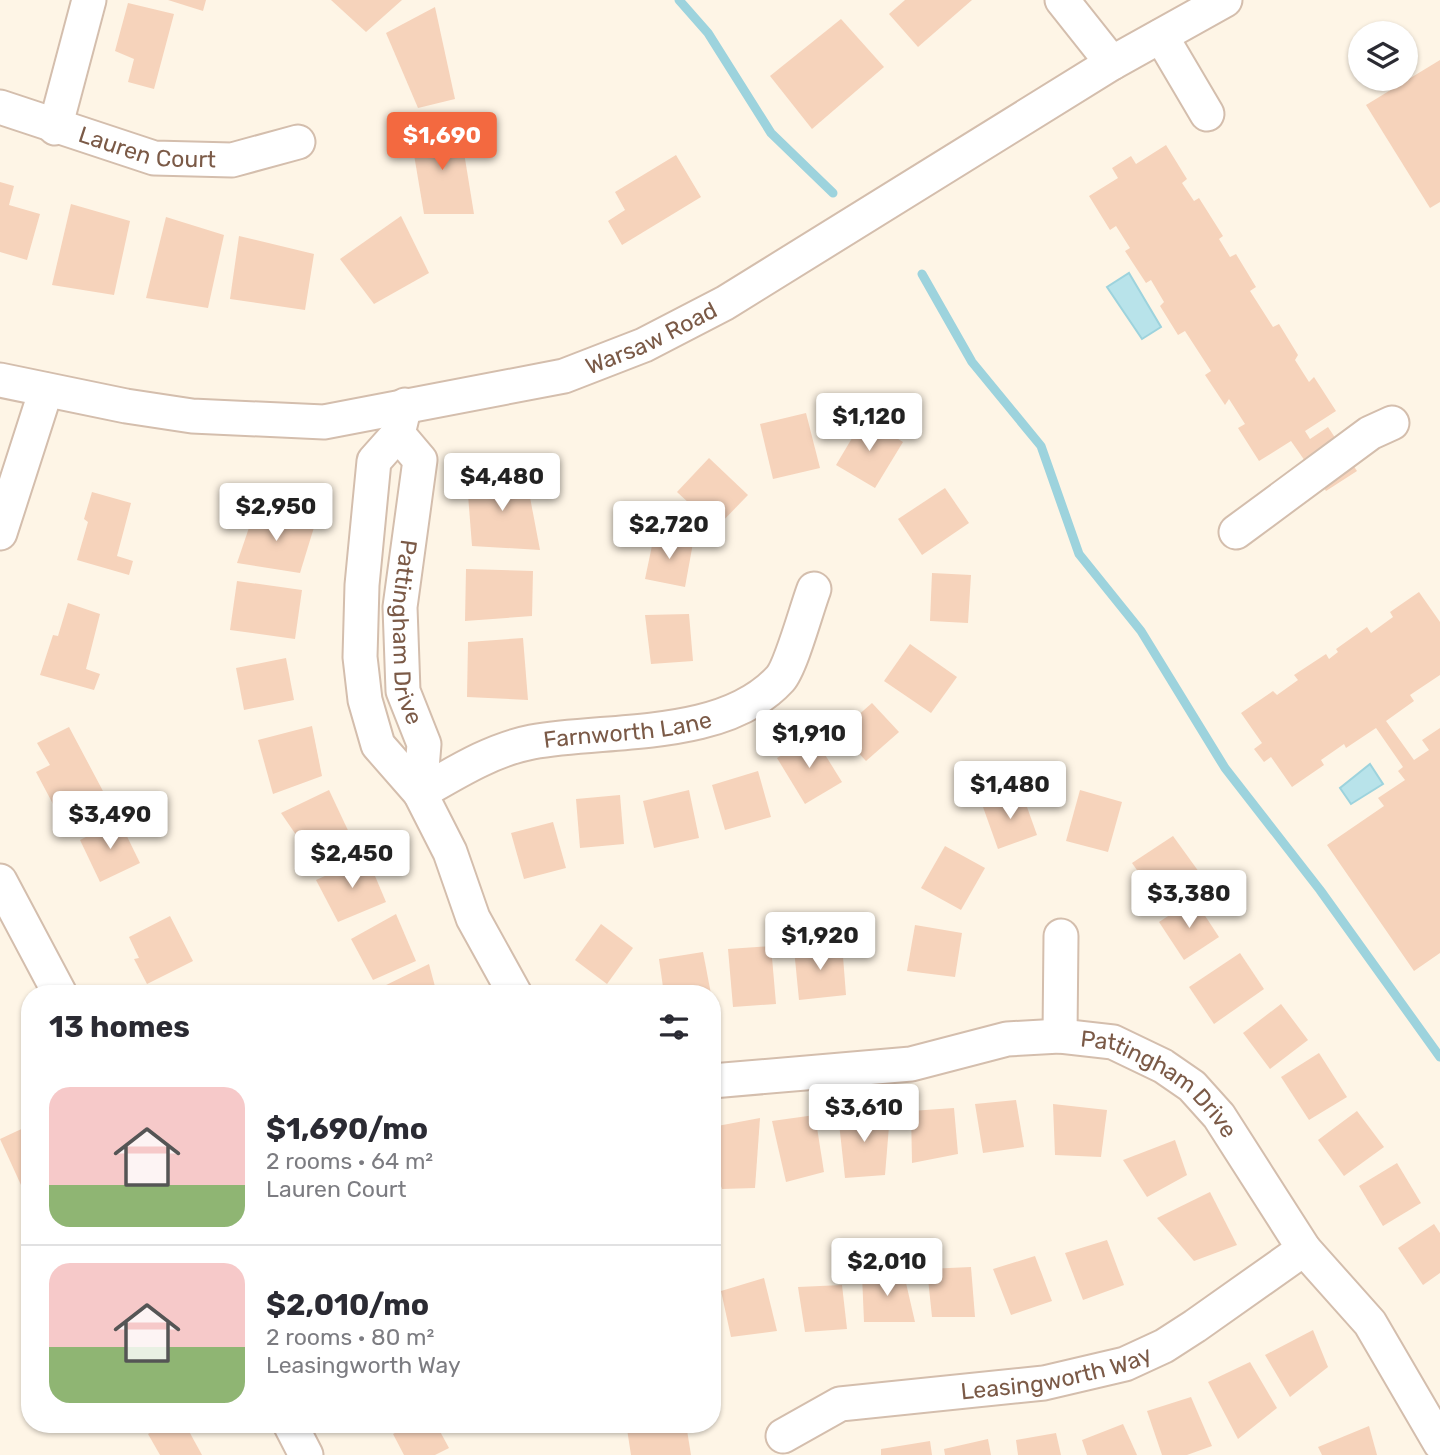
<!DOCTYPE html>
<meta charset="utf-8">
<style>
:root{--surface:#fff;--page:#f7f7f7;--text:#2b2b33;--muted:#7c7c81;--line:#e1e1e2;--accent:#f36940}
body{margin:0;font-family:Rubik,sans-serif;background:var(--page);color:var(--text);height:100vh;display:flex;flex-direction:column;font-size:26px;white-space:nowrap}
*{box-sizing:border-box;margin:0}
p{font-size:23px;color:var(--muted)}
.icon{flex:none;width:38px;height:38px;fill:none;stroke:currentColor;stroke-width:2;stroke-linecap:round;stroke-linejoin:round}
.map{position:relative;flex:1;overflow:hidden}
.sheet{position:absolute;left:21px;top:985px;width:700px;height:448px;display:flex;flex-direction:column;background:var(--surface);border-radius:28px;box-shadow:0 2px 5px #0004}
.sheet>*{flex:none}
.fabs{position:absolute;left:1348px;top:21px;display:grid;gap:14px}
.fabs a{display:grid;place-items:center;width:70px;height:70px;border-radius:50%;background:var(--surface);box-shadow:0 2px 5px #0004;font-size:35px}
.price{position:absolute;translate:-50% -60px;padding:0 16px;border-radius:7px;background:#fff;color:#222;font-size:23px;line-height:46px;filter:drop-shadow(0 2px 4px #0008)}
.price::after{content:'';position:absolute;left:50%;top:42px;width:21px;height:16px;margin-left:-10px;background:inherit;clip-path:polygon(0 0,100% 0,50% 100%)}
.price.on{background:var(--accent);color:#fff}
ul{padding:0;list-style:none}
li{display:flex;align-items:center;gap:21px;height:175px;padding:0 28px}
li+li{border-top:2px solid var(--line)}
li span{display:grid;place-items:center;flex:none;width:196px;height:140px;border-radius:21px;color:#555}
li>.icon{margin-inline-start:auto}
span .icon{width:84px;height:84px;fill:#fffc;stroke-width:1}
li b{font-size:30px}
h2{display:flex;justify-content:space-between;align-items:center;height:84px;padding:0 28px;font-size:30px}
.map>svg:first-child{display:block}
</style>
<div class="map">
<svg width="1440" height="1455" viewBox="0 0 1440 1455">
<rect width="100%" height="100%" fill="#fef5e6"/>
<!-- water -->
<g fill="#b8e3ea" stroke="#9dd3dd" stroke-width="2">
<path d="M1129,273L1161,327L1142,339L1107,287Z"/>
<path d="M1370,764L1383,784L1351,804L1340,788Z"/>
</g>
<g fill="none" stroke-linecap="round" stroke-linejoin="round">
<!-- stream -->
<g stroke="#9dd3dd" stroke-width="9">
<path d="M679,0L708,33L771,133L833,193"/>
<path d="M922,274L972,362L1041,446L1079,554L1141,631L1225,768L1320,890L1440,1057"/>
</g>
</g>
<!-- building -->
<g fill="#f6d3bb">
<path d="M168,0H206L203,11Z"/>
<path d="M331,0H402L366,32Z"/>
<path d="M905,0H972L918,47L889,14Z"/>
<path d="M128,3L174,14L154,89L128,82L134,59L115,51Z"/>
<path d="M435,7L455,99L418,108L386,33Z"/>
<path d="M841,19L884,67L812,129L770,76Z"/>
<path d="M1440,60V202L1430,208L1366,105Z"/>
<path d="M460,128L474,214H424L410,131Z"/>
<path d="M1166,145L1187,179L1182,183L1194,201L1199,198L1223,236L1219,239L1230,257L1236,254L1256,287L1250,291L1273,327L1279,324L1298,355L1295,360L1309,382L1314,377L1336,411L1305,431L1310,439L1328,427L1357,471L1326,491L1291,441L1259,461L1238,428L1245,424L1229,399L1225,405L1205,375L1211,371L1185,331L1178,335L1160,306L1164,302L1151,280L1146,283L1125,251L1130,248L1116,226L1110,230L1089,196L1118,178L1112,168L1131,156L1136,164Z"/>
<path d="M676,155L701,197L622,245L608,221L625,210L615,192Z"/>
<path d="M0,182L14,186L9,205L40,214L27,260L0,252Z"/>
<path d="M71,204L130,221L114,295L52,285Z"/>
<path d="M401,216L429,273L374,304L340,259Z"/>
<path d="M166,217L224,235L208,308L146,298Z"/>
<path d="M239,236L314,254L305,310L230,299Z"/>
<path d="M806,413L820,468L773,479L760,424Z"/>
<path d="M864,418L903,442L875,488L836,465Z"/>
<path d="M709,458L748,495L716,528L677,492Z"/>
<path d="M525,471L540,550L472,546L467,482Z"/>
<path d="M945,488L969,523L922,555L898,519Z"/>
<path d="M92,492L131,503L117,556L133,561L129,575L77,560L88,522L84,519Z"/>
<path d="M255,510L315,524L300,573L237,563Z"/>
<path d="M654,536L693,543L685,587L645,579Z"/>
<path d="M466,569L533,571L532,616L465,621Z"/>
<path d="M932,573L971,575L968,623L930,621Z"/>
<path d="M237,581L302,590L295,639L230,630Z"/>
<path d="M1419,592L1440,622V675L1410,695L1414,701L1386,721L1414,760L1429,750L1422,740L1440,728V953L1414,971L1327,845L1384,806L1378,798L1405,780L1398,771L1403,767L1376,728L1346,748L1344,744L1321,760L1324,765L1292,787L1271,757L1264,762L1254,749L1262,743L1241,713L1273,691L1277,695L1298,680L1294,675L1326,654L1329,659L1338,652L1336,649L1367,627L1371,633L1393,617L1390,612Z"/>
<path d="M68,603L100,614L86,669L100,674L94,690L40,675L53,635L58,636Z"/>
<path d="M689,614L693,661L651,664L645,615Z"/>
<path d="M523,638L528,700L467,697L468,642Z"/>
<path d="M910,644L957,677L931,713L884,681Z"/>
<path d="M286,658L294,700L244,710L236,668Z"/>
<path d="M872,703L899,732L866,761L839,732Z"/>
<path d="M312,726L322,776L273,794L258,740Z"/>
<path d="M69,727L104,793L73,810L75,814L62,821L36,772L50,765L37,743Z"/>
<path d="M814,737L842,782L805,804L777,758Z"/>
<path d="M758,771L771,817L725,830L712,785Z"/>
<path d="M329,790L353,841L312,858L281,813Z"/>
<path d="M689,790L699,838L654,848L643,801Z"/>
<path d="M1080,790L1122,802L1108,852L1066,841Z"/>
<path d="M1022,793L1037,835L998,849L983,807Z"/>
<path d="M620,795L624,844L580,848L576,799Z"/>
<path d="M119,820L140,863L100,882L80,840Z"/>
<path d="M553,822L566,868L524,879L511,833Z"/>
<path d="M1173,836L1199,872L1158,900L1132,863Z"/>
<path d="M945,846L985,868L961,910L921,888Z"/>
<path d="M367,857L386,902L338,922L316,880Z"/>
<path d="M1194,899L1219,937L1184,960L1159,922Z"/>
<path d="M396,914L416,961L373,980L351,939Z"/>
<path d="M170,916L193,961L147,984L134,959L139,958L129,937Z"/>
<path d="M601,924L633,948L607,984L575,960Z"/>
<path d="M915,925L962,933L955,977L907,971Z"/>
<path d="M842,944L846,995L799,1000L794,949Z"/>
<path d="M771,946L776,1004L733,1007L728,949Z"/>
<path d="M703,952L711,994H664L659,959Z"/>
<path d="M1240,953L1264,989L1214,1024L1189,987Z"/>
<path d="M429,964L437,994H383L380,988Z"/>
<path d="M1281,1004L1308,1040L1270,1069L1243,1033Z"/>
<path d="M1319,1053L1347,1097L1309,1120L1281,1077Z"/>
<path d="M1016,1100L1024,1147L983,1153L975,1104Z"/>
<path d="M1053,1104L1107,1110L1101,1157L1055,1155Z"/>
<path d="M954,1108L958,1154L912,1163L911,1111Z"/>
<path d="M1357,1111L1384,1147L1344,1176L1318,1140Z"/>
<path d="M838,1114H890L885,1175L845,1178Z"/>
<path d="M815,1115L824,1172L786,1182L772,1121Z"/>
<path d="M760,1118L755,1188L722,1189L712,1160V1127Z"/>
<path d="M30,1125V1180L21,1185L0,1139Z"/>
<path d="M1175,1140L1187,1175L1147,1197L1123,1160Z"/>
<path d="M1397,1163L1421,1203L1383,1226L1359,1186Z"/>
<path d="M1210,1192L1237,1245L1194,1261L1157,1218Z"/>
<path d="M1434,1224L1440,1233V1273L1423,1285L1398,1248Z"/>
<path d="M1107,1240L1124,1285L1083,1300L1065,1253Z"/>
<path d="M1035,1256L1052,1301L1011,1315L993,1269Z"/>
<path d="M971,1267L975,1317H932L927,1269Z"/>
<path d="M903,1270L915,1322H864L862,1275Z"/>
<path d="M764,1278L777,1331L731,1337L721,1291Z"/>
<path d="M842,1285L847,1329L805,1332L798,1287Z"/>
<path d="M1313,1330L1328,1367L1290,1397L1265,1355Z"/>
<path d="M1250,1362L1277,1408L1238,1439L1208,1382Z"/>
<path d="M1191,1397L1212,1446L1187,1455H1162L1147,1411Z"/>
<path d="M166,1424H185L202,1455H160L148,1434Z"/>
<path d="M404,1424H436L449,1448L435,1455H404L393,1434L406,1427Z"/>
<path d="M668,1424H686L691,1455H631L627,1429Z"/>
<path d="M1123,1424L1137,1455H1087L1082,1440Z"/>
<path d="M1369,1426L1377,1455H1322L1318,1447Z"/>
<path d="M1056,1433L1061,1455H1018L1016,1440Z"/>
<path d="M988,1439L991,1455H945L944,1449Z"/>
<path d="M930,1441L932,1455H881V1449Z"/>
</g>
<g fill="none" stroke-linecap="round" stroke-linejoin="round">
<defs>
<g id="minor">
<path d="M1062,0L1112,63"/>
<path d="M1161,36L1207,114"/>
<path id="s1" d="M0,107L154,158L232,160L298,142"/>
<path d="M55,128L89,0"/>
<path id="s2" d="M0,380L126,406L192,416L324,422L564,376L644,345L725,303L1112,63L1225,0"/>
<path d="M405,405L398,434L374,461L362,585L360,657L365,700L378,745L420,793L450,852L473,918L515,994"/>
<path id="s3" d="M398,434L420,460L400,607L403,691L424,744L420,793"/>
<path d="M1236,532L1370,433L1392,423"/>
<path d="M0,533L46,390"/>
<path id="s4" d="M420,793C455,773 491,750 532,742C609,728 723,741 780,679C791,667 807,607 814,589"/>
<path d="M0,881L60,994"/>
<path d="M1060,1036L1061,936"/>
<path id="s5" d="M712,1081L911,1064L1007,1039L1060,1036L1113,1042L1163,1066L1192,1086L1219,1116L1304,1249L1370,1323L1440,1443"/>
<path d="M290,1424L306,1455"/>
<path id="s6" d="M783,1436L840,1404L1044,1383L1125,1364L1164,1346L1195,1326L1304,1249"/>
</g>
</defs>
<!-- minor casing -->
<use href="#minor" stroke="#d4bead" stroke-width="37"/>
<!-- minor -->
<use href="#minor" stroke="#fff" stroke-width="33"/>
</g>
<g text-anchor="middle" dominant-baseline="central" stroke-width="6" stroke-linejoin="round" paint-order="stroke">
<!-- street labels -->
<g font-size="23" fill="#7b5a47" stroke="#fff9ee">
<text stroke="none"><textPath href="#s1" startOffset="154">Lauren Court</textPath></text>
<text stroke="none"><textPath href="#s2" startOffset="667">Warsaw Road</textPath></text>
<text stroke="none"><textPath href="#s3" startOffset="208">Pattingham Drive</textPath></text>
<text stroke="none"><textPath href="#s4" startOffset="220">Farnworth Lane</textPath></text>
<text stroke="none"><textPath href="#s5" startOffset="466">Pattingham Drive</textPath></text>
<text stroke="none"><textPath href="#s6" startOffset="284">Leasingworth Way</textPath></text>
</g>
</g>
</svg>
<div class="fabs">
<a><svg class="icon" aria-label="layers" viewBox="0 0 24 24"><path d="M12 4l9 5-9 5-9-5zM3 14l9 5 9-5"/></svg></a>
</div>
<b class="price on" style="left:442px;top:172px">$1,690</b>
<b class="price" style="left:869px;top:453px">$1,120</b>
<b class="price" style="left:502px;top:513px">$4,480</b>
<b class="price" style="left:276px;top:543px">$2,950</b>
<b class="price" style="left:669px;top:561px">$2,720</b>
<b class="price" style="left:809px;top:770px">$1,910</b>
<b class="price" style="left:1010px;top:821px">$1,480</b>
<b class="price" style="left:110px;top:851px">$3,490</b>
<b class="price" style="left:352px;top:890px">$2,450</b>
<b class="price" style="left:1189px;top:930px">$3,380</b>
<b class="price" style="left:820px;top:972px">$1,920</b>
<b class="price" style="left:864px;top:1144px">$3,610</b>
<b class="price" style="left:887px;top:1298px">$2,010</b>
<section class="sheet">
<h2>13 homes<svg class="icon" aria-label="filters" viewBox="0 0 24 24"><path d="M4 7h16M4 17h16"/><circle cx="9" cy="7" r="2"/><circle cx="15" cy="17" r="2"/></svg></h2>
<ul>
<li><span style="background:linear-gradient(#f6c9c9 70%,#8fb573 0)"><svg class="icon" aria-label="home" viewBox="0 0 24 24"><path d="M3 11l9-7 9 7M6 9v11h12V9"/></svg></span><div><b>$1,690/mo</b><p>2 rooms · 64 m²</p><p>Lauren Court</p></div></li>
<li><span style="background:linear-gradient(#f6c9c9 60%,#8fb573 0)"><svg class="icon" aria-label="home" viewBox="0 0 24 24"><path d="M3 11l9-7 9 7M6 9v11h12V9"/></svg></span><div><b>$2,010/mo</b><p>2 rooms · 80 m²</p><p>Leasingworth Way</p></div></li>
</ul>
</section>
</div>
